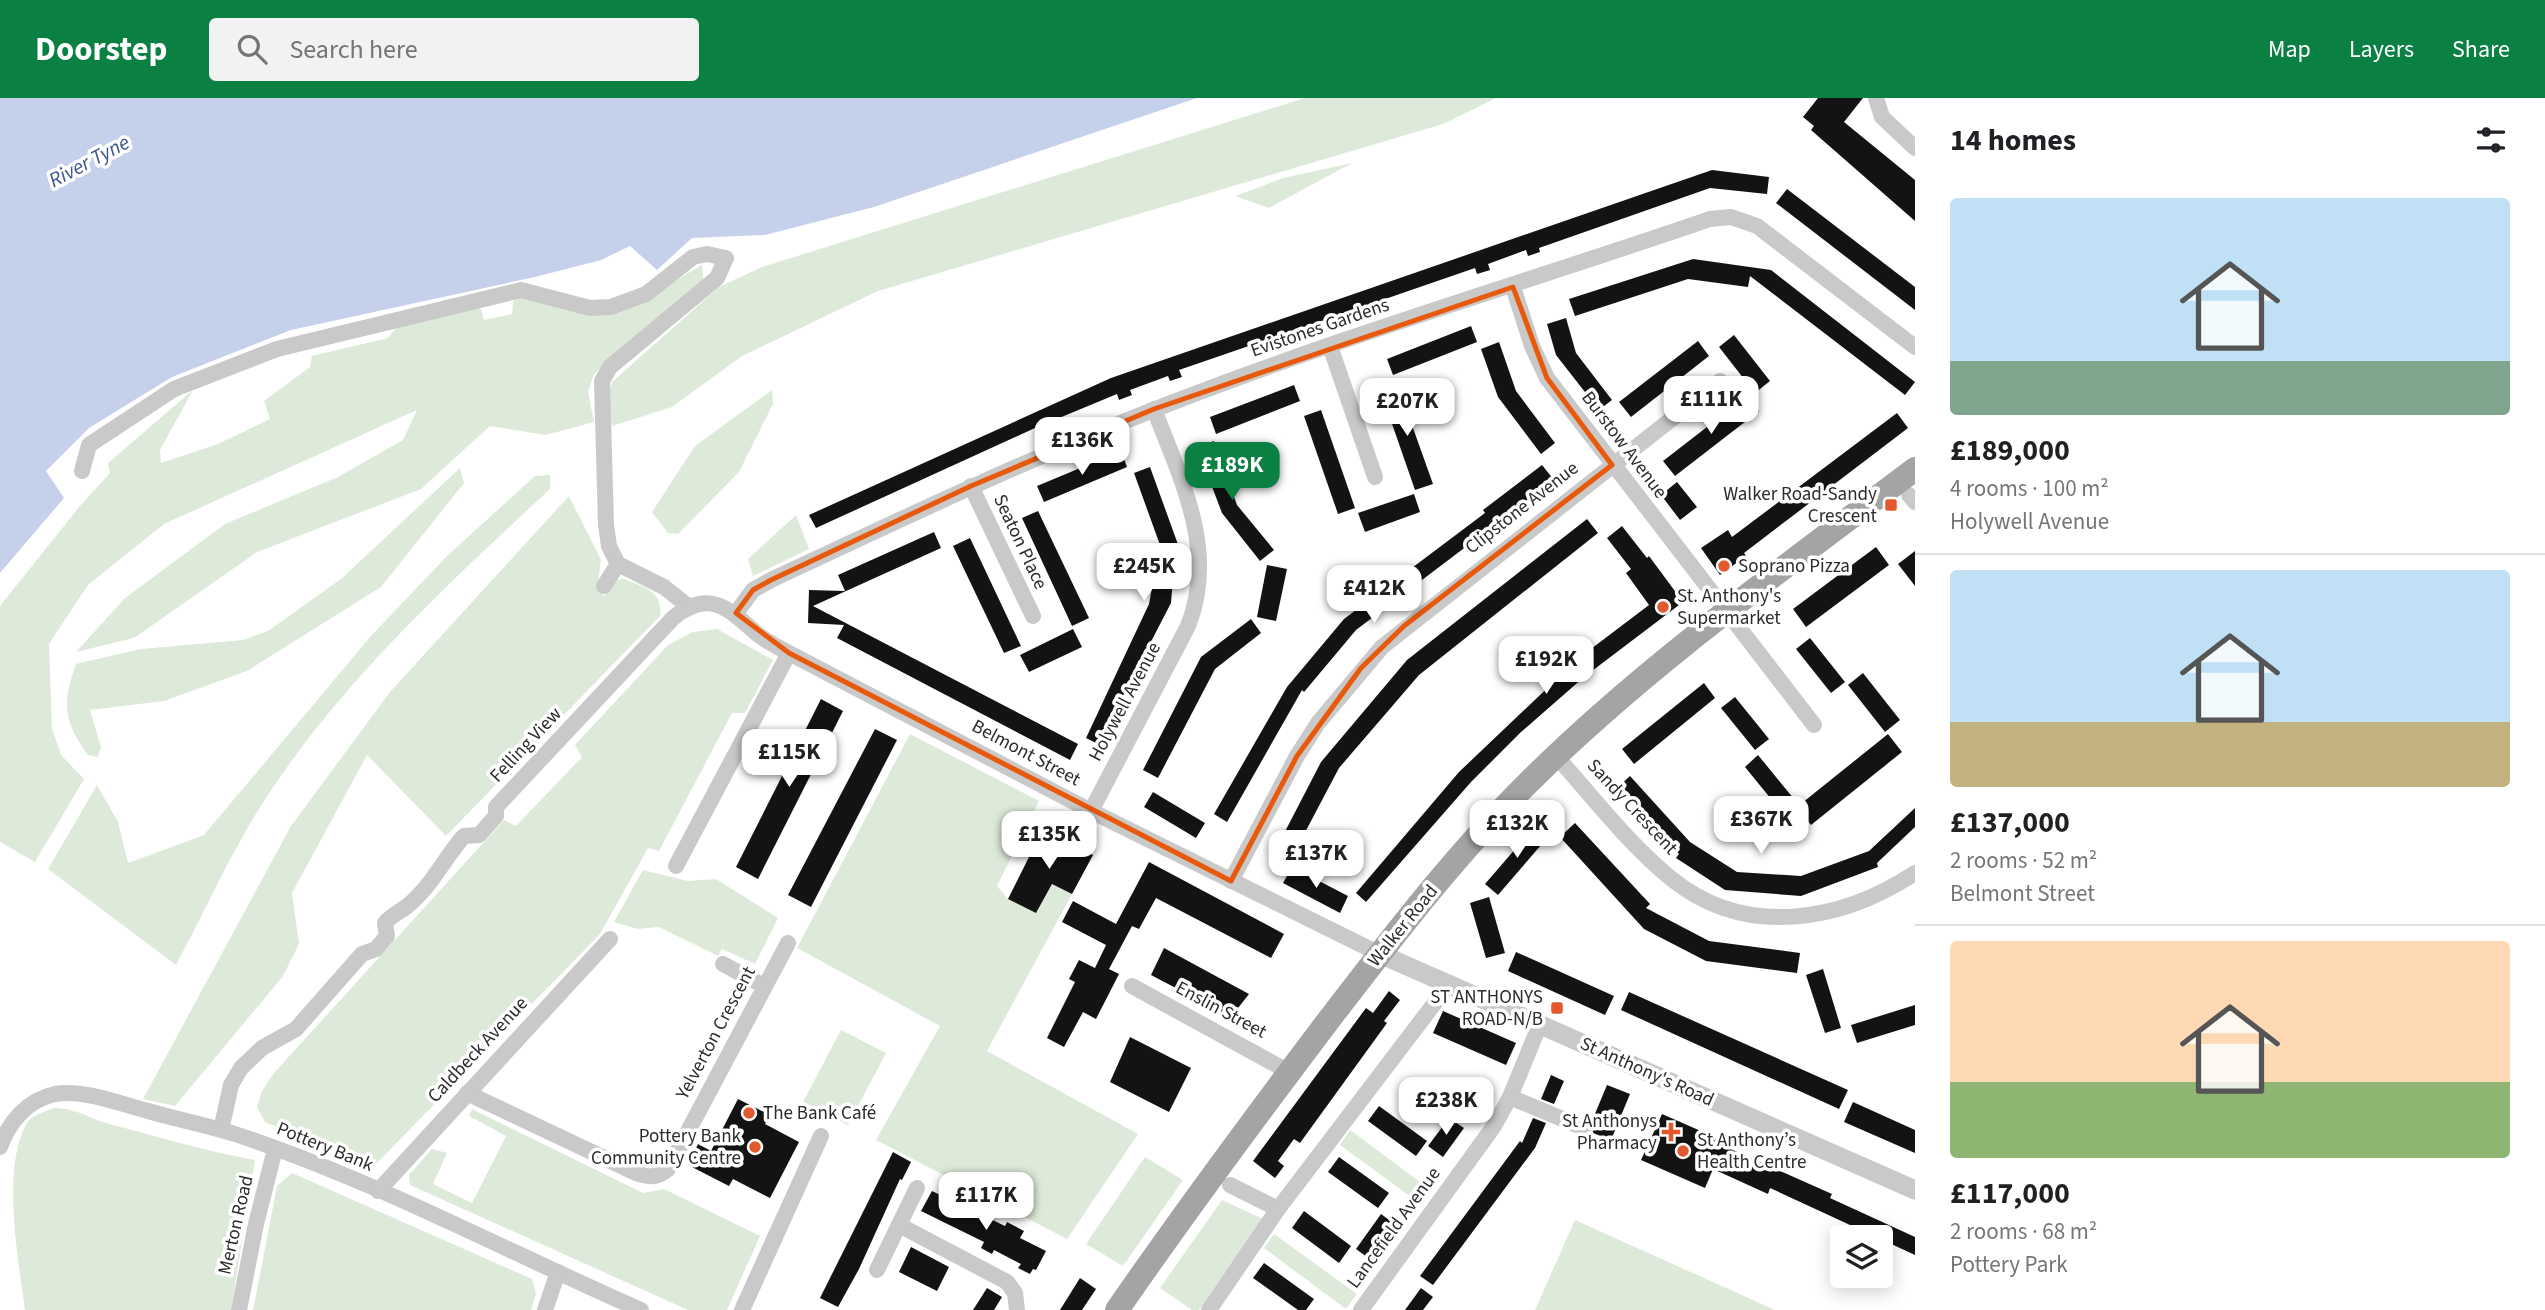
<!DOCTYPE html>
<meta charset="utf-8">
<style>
:root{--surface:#fff;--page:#f2f2f2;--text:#202124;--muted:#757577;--line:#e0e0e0;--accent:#0b8043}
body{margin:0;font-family:"Source Sans 3",sans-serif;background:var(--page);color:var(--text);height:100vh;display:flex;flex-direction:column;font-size:26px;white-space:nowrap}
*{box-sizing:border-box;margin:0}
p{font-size:23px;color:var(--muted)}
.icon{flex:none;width:38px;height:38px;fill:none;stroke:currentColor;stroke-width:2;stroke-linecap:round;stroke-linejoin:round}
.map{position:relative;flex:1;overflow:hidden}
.panel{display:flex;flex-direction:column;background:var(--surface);width:630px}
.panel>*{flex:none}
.buttons{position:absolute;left:1830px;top:1127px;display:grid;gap:14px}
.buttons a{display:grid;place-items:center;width:63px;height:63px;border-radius:7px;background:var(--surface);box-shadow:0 4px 18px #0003;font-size:35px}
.price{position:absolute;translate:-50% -60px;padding:0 16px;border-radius:14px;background:#fff;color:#222;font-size:23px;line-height:46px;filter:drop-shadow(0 2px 4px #0008)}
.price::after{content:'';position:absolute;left:50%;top:42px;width:21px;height:16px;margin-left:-10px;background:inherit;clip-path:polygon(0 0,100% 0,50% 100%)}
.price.on{background:var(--accent);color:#fff}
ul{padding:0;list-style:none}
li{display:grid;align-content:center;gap:14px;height:371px;padding:0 35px}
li+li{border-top:2px solid var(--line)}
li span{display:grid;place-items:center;height:217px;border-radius:7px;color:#555}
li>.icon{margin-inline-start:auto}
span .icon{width:126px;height:126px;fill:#fffc;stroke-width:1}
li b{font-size:30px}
h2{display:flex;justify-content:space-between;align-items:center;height:84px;padding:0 35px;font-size:30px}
header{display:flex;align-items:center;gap:42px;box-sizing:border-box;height:98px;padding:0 35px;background:var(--accent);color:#fff}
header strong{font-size:33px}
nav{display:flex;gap:38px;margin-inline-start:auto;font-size:24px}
.search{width:490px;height:63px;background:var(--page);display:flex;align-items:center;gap:18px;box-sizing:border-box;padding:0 24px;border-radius:7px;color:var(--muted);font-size:26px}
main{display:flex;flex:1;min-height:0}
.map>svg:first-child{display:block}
</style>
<header>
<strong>Doorstep</strong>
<div class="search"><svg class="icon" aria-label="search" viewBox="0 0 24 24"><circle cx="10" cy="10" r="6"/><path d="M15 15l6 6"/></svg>Search here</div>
<nav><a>Map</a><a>Layers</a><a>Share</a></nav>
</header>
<main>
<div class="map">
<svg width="1915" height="1212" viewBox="0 0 1915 1212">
<rect width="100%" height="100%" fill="#fff"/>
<!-- green -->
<g fill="#ddead9">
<path d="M1305,0H1496L1443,26L878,193L742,258L672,309L612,328L608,297L612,284L719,189L762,169Z"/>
<path d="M1352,65L1269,110L1235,98L1283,80Z"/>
<path d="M702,167L704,185L594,276L588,294L594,324L546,337L490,328L421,391L257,454L134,540L76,554L125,500L225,426L338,379L403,342L417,312L164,426L88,487L49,546L52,631L61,657L84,681L35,764L0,744V508L80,408L110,375L108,365L193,292L160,352L161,365L218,346L270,321L264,303L310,269L312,258L388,240L396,230L471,209L481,211L484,222L512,216L513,203L520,199L581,214L637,205Z"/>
<path d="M772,292L773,306L739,374L678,436L668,435L652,414L695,348Z"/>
<path d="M460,370L464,385L381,489L247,573L164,603L90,612L101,649L98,659L88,657C63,623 62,605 76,566L141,551L243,542L268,533L341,481Z"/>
<path d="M550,377V391C447,487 341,584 264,703C231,754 205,813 176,867L48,771L97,687L118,724L128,765L204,737L371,538L447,458L535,378Z"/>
<path d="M569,398L601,462L597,491L604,498L615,484L622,480C642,489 664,492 660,518L446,738L367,657L292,795L299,846L283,878L175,1008L143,1001L291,728L390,594Z"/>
<path d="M796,417L809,451L753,478L748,461Z"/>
<path d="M717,531L773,562L745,615H732L659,753L648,750L600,836L374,1068L265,1024L257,1009L262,993L274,975L504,722L516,728L582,659L575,647L668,547L693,534Z"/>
<path d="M910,636L1039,703L997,788L1008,801L1036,815L1052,786L1072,796L987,953L1138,1036L1067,1141L876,1042L940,928L797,850Z"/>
<path d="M643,772L688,783L716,781L778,820L755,866L722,851L718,858L659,829L638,831L614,824Z"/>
<path d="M841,932L886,955L848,1027L803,1004Z"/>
<path d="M54,1010C75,1010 87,1019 106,1025C156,1038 204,1053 255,1062L231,1212H25C18,1161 0,1061 30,1021C36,1016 47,1013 54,1010Z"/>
<path d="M472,1011L643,1095L664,1091L760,1138L727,1212H688L410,1087L409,1077L432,1051L447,1055L433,1086L472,1105L506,1038L469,1018Z"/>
<path d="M1350,1032L1432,1093L1422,1107L1340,1047Z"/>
<path d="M1145,1059L1183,1082L1123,1168L1086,1146Z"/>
<path d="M292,1075L532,1181L536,1196L531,1212H253L277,1088Z"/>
<path d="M1222,1102L1263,1121L1199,1212H1192L1160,1190Z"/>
<path d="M1575,1122L1775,1212H1535Z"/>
<path d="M1274,1136L1357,1196L1346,1211L1264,1150Z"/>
</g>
<!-- water -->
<path fill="#c5d0ea" d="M0,0H1197L874,109L765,137L692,140L657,172L630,148L601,162L535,179L291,232L172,279L89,330L46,373L64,400L0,475Z"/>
<!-- building -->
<g fill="#131313">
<path d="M1818,0H1863L1844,24L1915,82V123L1811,32L1814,28L1803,19Z"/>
<path d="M1712,72L1769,79L1767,96L1710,90L1539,150L1540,154L1528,158L1526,152L1488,166L1490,172L1477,176L1475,170L1179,272L1182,279L1170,283L1168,278L1130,292L1132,297L1119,302L1117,296L1035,330L816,430L809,417L1111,280Z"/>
<path d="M1787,91L1915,189V212L1776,105Z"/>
<path d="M1693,161L1771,172L1915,284L1905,297L1750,178L1748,189L1688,181L1575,218L1569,201Z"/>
<path d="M1566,220L1576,255L1612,302L1599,312L1556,257L1547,226Z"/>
<path d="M1471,228L1477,244L1393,277L1387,261Z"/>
<path d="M1734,237L1770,283L1755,295L1719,249Z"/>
<path d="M1698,243L1709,258L1631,319L1619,304Z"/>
<path d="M1499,244L1516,293L1555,345L1541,356L1498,299L1481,251Z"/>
<path d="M1294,287L1300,303L1216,336L1210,319Z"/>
<path d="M1398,288L1433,386L1415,392L1381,294Z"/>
<path d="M1747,298L1759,313L1675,378L1663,363Z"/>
<path d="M1321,312L1355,410L1338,416L1304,318Z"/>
<path d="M1897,315L1908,330L1744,455L1746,458L1720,477L1701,450L1728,432L1732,439Z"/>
<path d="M1214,343L1237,407L1274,452L1260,463L1222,415L1197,349Z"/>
<path d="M1121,353L1127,369L1044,404L1037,388Z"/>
<path d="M1542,367L1554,382L1356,532L1304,594L1302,592L1227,724L1214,716L1287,589L1344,521L1485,415L1483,412Z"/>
<path d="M1150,369L1180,452L1173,479L1171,505L1098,646L1086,640L1149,506L1160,447L1134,375Z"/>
<path d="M1677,384L1697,409L1680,422L1661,397Z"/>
<path d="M1414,396L1420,414L1365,434L1358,415Z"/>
<path d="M1038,413L1089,520L1072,528L1022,420Z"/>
<path d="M1587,421L1598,435L1419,577L1339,670L1292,759L1276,751L1321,664L1407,562Z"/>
<path d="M1622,428L1647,460L1649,458L1683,504L1584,579L1521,634L1471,684L1366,804L1356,795L1459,674L1579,560L1649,507L1626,475L1631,471L1607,440Z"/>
<path d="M934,434L941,450L813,508L1078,646L1070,662L837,540L844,527L808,525L809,492L845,493L838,477Z"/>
<path d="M970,440L1021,548L1004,555L953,448Z"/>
<path d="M1876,449L1889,467L1806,529L1793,511Z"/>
<path d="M1915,453V488L1898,466Z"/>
<path d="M1267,467L1287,471L1276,523L1257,519Z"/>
<path d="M1251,521L1261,535L1215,571L1158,680L1143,672L1201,559Z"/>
<path d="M1073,531L1082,549L1029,574L1020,557Z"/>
<path d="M1810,540L1845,584L1831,595L1796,551Z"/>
<path d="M1863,575L1900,622L1885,634L1848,587Z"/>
<path d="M1704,585L1715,600L1634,666L1622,651Z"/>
<path d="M1735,599L1769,641L1755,652L1721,610Z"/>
<path d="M821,601L843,613L758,781L736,769Z"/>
<path d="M875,631L897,642L811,809L788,797Z"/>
<path d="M1888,636L1902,654L1811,727L1797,709Z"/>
<path d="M1758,657L1794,701L1780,712L1745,669Z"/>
<path d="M1630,678L1690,744L1737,774L1801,778L1869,753L1915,710V729L1877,765L1878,769L1801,798L1725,792L1676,760L1679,756L1618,689Z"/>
<path d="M1153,694L1205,725L1196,740L1144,709Z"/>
<path d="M1575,725L1650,806L1646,810L1709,843L1800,855L1797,875L1706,863L1644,831L1560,739Z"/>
<path d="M1536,727L1548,739L1498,797L1485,786Z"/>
<path d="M1043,731L1093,757L1072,796L1052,786L1036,815L1008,801Z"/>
<path d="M1149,764L1284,836L1271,860L1156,800L1139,831L1132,828L1109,871L1119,876L1096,921L1083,914L1064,949L1047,940L1075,884L1069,881L1079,862L1095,870L1106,847L1062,824L1073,803L1116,826Z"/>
<path d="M1292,769L1348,798L1340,815L1283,785Z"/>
<path d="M1489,799L1505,855L1486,860L1470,805Z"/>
<path d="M1164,850L1249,896L1231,919L1151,877Z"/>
<path d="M1516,854L1614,898L1605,917L1508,873Z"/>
<path d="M1823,871L1841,930L1825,935L1806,877Z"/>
<path d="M1389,893L1400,902L1384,923L1387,925L1300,1045L1294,1041L1278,1063L1284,1068L1275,1080L1253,1063L1366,910L1373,915Z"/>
<path d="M1629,894L1848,992L1839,1011L1621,912Z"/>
<path d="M1915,907V927L1857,945L1851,927Z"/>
<path d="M1443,913L1516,945L1506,967L1433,935Z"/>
<path d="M1130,939L1191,970L1169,1014L1110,984Z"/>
<path d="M1551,977L1564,983L1554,1006L1541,1001Z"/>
<path d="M1607,987L1630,996L1611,1042L1593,1035L1592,1023Z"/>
<path d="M738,1001L770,1017L765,1026L799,1044L770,1100L733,1081L729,1088L688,1067L698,1046L711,1053Z"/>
<path d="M1853,1004L1915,1032V1055L1844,1024Z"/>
<path d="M1379,1008L1427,1043L1416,1058L1368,1023Z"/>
<path d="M1662,1016L1726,1044L1724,1048L1832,1096L1830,1100L1915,1139V1157L1770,1090L1768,1096L1713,1071L1705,1090L1641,1062Z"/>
<path d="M1449,1020L1464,1030L1443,1059L1428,1048Z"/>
<path d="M1533,1020L1546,1025L1535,1050L1433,1187L1420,1178L1520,1043L1522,1045Z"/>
<path d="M893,1054L911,1064L902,1082L900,1081L859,1171L838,1209L820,1200Z"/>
<path d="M1339,1059L1389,1095L1378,1110L1328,1074Z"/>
<path d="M932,1093L1005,1128L1007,1124L1024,1133L1020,1140L1046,1153L1036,1172L1033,1171L1030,1176L1018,1170L1021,1166L994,1152L992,1156L981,1150L984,1144L921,1113Z"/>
<path d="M1304,1113L1351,1148L1339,1165L1292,1130Z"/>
<path d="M1381,1116L1396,1127L1371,1162L1356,1151Z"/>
<path d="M911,1149L949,1169L937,1193L899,1174Z"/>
<path d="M1264,1165L1314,1201L1306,1212H1298L1253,1180Z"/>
<path d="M1080,1180L1096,1191L1082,1212H1060Z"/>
<path d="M987,1190L1002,1199L994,1212H973Z"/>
<path d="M1421,1190L1433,1199L1423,1212H1405Z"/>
</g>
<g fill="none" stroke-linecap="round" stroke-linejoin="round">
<!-- minor -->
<g stroke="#c9c9c9" stroke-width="16">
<path d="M1876,0L1882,19L1915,50"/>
<path d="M1513,189L1532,248L1547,280L1814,627"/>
<path d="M1330,248L1375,379"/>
<path d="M82,373L89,347L174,291L277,251L521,192L590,210L611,209L646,196L693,159L707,156L726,160L717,180L610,269L602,283L606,427L609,448L618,466L664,489L688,508"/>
<path d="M971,388L1033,518"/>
<path d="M1909,397L1915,404"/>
<path d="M604,488L618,466"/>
<path d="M736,515L753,492L771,482C897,423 1023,363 1153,312C1335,240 1524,185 1710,121L1731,119L1757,128L1915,249"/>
<path d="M1556,658C1593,699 1629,747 1673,782C1746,840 1841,824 1915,775"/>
<path d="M1091,713L1188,528C1218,453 1181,382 1154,311"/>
<path d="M676,768L789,555"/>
<path d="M1231,783L1297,658L1318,625L1382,549L1720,283"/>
<path d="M723,866L764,888"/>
<path d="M1132,888L1289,974"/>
<path d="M467,995L636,1075C650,1080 657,1080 668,1071L788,845"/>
<path d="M1510,999L1584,1030"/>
<path d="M221,1032L231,987L241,970L262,950L296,931L362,856L376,851L387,838L385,825C392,817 398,815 406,809C431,790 444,760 464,738L479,737L496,718V709L673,520C708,491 727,509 755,534C765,543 778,549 789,555L1091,713L1380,856"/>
<path d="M0,1049C9,1024 27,1002 55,996C83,991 121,1006 148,1013C179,1022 211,1028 241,1038C378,1084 508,1154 641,1212"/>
<path d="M1230,1087L1278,1111"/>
<path d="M378,1093L610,841"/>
<path d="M899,1127L1007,1184L1015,1195L1017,1212"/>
<path d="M877,1172L917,1090"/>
<path d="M239,1212L256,1126L275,1051"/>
<path d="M545,1212L558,1174"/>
<path d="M742,1212L821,1038"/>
<path d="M1209,1212L1278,1111L1450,885"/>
<path d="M1361,1212L1494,1028L1510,999L1540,926"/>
</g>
<!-- tertiary -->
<path stroke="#c9c9c9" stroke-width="19" d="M1380,856L1915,1092"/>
<!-- primary -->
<path stroke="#a4a4a4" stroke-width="24" d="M1117,1212C1185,1114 1256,1018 1328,923C1391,841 1454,758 1528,685C1644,569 1784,470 1915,371"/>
</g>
<!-- marked area -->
<path fill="none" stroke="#e8590c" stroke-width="5" stroke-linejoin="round" d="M1513,189L1547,280L1612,367L1404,528L1361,570L1297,658L1231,783L789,555L736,515L753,492L771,482L971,388L1154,311Z"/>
<!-- markers -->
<g fill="#e4582d" stroke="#fff" stroke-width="2.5">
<rect x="1884" y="400" width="14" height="14" rx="3.5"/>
<circle cx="1724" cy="468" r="7"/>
<circle cx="1663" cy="509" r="7"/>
<rect x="1550" y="903" width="14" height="14" rx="3.5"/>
<circle cx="749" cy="1015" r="7"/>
<path d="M1667.5 1023.5h7v7h7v7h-7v7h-7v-7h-7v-7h7z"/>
<circle cx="755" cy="1049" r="7"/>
<circle cx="1683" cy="1053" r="7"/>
</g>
<g text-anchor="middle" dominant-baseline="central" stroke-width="7" stroke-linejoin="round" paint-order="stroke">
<!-- street labels -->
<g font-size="19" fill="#2c2c2c" stroke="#fff">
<text transform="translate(1320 230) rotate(-19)">Evistones Gardens</text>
<text transform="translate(1624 347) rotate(53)">Burstow Avenue</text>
<text transform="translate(1522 410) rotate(-38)">Clipstone Avenue</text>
<text transform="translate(1020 444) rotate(65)">Seaton Place</text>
<text transform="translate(1125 604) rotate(-62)">Holywell Avenue</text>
<text transform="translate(526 647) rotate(-47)">Felling View</text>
<text transform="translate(1026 655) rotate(28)">Belmont Street</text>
<text transform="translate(1632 709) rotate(47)">Sandy Crescent</text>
<text transform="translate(1403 828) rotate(-51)">Walker Road</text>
<text transform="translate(1221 912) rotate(28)">Enslin Street</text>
<text transform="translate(716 935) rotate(-62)">Yelverton Crescent</text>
<text transform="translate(478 952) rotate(-47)">Caldbeck Avenue</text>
<text transform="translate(1647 974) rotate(24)">St Anthony's Road</text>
<text transform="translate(325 1049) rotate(22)">Pottery Bank</text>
<text transform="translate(236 1127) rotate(-77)">Merton Road</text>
<text transform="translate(1394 1130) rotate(-54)">Lancefield Avenue</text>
</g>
<!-- poi labels -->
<g font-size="19" fill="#2c2c2c" stroke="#fff" text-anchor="end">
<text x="1877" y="396">Walker Road-Sandy<tspan x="1877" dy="22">Crescent</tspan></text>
<text x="1738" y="468" text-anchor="start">Soprano Pizza</text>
<text x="1677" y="498" text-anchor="start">St. Anthony's<tspan x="1677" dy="22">Supermarket</tspan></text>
<text x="1543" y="899">ST ANTHONYS<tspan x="1543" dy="22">ROAD-N/B</tspan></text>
<text x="763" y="1015" text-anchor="start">The Bank Café</text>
<text x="1657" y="1023">St Anthonys<tspan x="1657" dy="22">Pharmacy</tspan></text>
<text x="741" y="1038">Pottery Bank<tspan x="741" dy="22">Community Centre</tspan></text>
<text x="1697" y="1042" text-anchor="start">St Anthony’s<tspan x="1697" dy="22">Health Centre</tspan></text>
</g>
<!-- water labels -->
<g font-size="21" font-style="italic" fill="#3b548d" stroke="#fff">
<text transform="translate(89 63) rotate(-28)">River Tyne</text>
</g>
</g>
</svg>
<div class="buttons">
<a><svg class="icon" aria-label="layers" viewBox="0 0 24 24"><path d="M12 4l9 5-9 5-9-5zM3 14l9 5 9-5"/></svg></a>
</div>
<b class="price" style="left:1711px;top:338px">£111K</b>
<b class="price" style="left:1407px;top:340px">£207K</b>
<b class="price" style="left:1082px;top:379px">£136K</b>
<b class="price on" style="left:1232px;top:404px">£189K</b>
<b class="price" style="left:1144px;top:505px">£245K</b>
<b class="price" style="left:1374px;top:527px">£412K</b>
<b class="price" style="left:1546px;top:598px">£192K</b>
<b class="price" style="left:789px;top:691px">£115K</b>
<b class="price" style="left:1761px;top:758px">£367K</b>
<b class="price" style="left:1517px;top:762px">£132K</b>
<b class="price" style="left:1049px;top:773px">£135K</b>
<b class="price" style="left:1316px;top:792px">£137K</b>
<b class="price" style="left:1446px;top:1039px">£238K</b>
<b class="price" style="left:986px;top:1134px">£117K</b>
</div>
<section class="panel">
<h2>14 homes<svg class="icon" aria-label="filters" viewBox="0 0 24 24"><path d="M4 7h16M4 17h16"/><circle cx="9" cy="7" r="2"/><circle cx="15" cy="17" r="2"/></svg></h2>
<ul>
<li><span style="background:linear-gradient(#bfe0f5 75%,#7fa58c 0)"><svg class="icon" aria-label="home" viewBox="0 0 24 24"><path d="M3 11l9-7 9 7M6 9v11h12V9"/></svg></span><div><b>£189,000</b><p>4 rooms · 100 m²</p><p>Holywell Avenue</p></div></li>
<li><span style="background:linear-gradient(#bfe0f5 70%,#c2b280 0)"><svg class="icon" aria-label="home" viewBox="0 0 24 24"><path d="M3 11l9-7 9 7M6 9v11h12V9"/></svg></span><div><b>£137,000</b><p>2 rooms · 52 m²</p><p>Belmont Street</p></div></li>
<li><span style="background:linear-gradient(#ffd9b3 65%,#8fb573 0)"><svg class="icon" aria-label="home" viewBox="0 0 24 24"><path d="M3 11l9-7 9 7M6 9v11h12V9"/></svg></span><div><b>£117,000</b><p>2 rooms · 68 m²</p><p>Pottery Park</p></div></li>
</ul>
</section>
</main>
